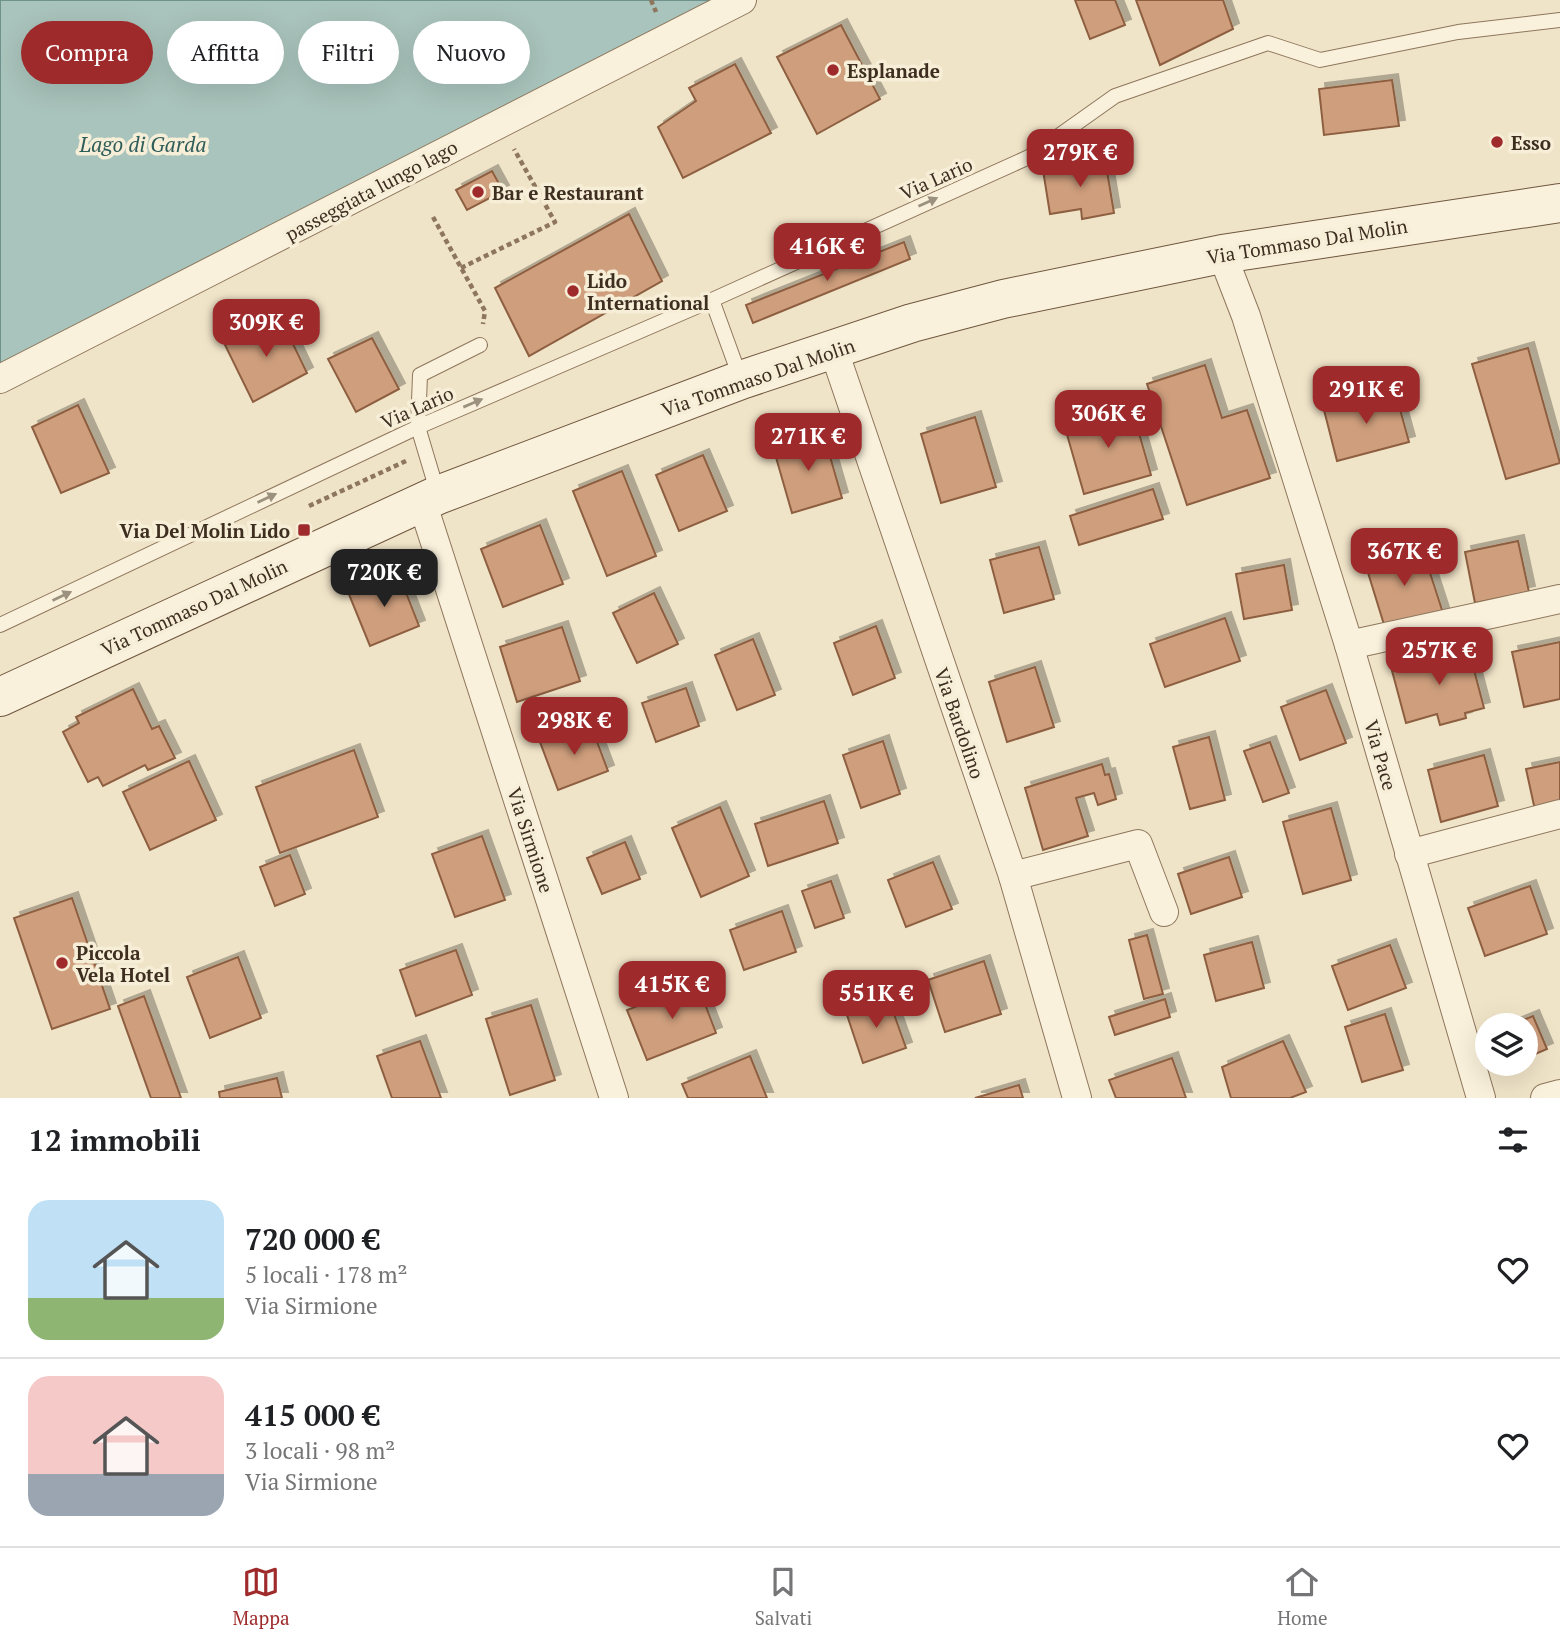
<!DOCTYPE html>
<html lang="it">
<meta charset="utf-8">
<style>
:root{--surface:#fff;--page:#f6f6f6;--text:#202124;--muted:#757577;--line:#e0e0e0;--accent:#9e2a2b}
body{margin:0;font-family:"PT Serif",serif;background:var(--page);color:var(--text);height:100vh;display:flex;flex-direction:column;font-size:26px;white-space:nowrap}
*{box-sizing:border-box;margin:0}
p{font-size:23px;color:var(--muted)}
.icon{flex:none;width:38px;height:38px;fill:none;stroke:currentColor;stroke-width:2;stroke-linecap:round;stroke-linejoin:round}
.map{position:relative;height:1098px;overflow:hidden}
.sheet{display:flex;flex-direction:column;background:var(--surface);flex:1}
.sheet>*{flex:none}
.top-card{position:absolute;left:21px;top:21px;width:700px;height:63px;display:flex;gap:14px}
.buttons{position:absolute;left:1475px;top:1013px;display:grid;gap:14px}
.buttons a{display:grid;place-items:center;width:63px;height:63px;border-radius:50%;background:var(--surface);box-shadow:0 7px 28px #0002;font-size:35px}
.price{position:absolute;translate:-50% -60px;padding:0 16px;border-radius:14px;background:var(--accent);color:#fff;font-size:23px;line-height:46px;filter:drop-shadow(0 2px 4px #0008)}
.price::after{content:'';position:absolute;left:50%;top:42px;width:21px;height:16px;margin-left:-10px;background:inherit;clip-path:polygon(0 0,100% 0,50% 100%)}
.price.active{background:#222;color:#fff}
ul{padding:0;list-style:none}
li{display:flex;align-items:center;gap:21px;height:175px;padding:0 28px}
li+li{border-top:2px solid var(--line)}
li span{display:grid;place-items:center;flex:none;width:196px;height:140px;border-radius:21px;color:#555}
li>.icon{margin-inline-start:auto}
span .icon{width:84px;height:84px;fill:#fffc;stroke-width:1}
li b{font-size:30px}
h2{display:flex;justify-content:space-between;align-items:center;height:84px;padding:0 28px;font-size:30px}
.pill{padding:0 24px;border-radius:32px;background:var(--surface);box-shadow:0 7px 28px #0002;font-size:24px;line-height:63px}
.pill.active{background:var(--accent);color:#fff}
.dock{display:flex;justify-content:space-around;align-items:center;height:98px;border-top:2px solid var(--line);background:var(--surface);font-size:19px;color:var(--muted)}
.dock a{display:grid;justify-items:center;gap:4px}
.dock .active{color:var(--accent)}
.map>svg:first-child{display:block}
</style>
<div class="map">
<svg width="1560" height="1098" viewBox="0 0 1560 1098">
<defs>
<filter id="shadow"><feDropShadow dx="6" dy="-6" stdDeviation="0" flood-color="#0004"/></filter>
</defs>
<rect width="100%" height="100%" fill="#f0e4c8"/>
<!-- water -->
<path fill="#a9c4bc" stroke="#6f938a" stroke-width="2" d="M0,0H734L0,369Z"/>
<!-- building -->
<g fill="#cf9f7d" stroke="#8d5f41" stroke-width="2" filter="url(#shadow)">
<path d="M1075,0H1115L1125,25L1090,39Z"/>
<path d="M1136,0H1223L1233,29L1160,65Z"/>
<path d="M841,25L880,99L817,134L777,57Z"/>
<path d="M735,64L771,133L683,178L658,127L696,101L689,88Z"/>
<path d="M1392,80L1399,126L1324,135L1319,89Z"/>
<path d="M1105,159L1114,213L1082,219L1081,209L1050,214L1043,170Z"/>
<path d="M492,171L503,191L467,210L456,190Z"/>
<path d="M629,214L662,281L529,356L495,288Z"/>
<path d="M904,242L910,259L753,323L746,305Z"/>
<path d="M280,317L307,373L253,402L225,345Z"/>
<path d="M372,338L399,389L356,412L328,359Z"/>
<path d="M1528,348L1560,463L1506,479L1472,364Z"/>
<path d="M1205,365L1222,418L1247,410L1270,478L1187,505L1147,384Z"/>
<path d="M1395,391L1409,442L1337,461L1324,410Z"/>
<path d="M78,405L109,473L61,493L32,427Z"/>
<path d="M1131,405L1151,475L1084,494L1064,424Z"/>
<path d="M975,417L996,487L941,503L921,434Z"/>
<path d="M823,432L842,498L792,513L773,447Z"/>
<path d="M703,455L727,511L679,531L656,475Z"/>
<path d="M622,471L656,556L607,576L573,491Z"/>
<path d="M1153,489L1163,519L1079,545L1070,516Z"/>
<path d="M540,525L563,584L503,607L481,549Z"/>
<path d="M1518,541L1529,592L1475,603L1465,552Z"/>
<path d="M1421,545L1443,613L1386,631L1365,563Z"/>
<path d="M1039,547L1054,599L1004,613L990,560Z"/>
<path d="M1284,565L1292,610L1244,619L1236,574Z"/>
<path d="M398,572L419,626L370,646L348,592Z"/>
<path d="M654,593L678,644L637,663L613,613Z"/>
<path d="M1225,618L1240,661L1165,687L1150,644Z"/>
<path d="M876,626L895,678L853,695L834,643Z"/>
<path d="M562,627L580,681L517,702L500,647Z"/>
<path d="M753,639L775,695L737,710L715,655Z"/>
<path d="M1560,642V699L1524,707L1512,652Z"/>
<path d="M1468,647L1484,708L1465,713L1466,718L1440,725L1437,714L1406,723L1391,667Z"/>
<path d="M1035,667L1054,727L1007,742L989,682Z"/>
<path d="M686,688L699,726L656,742L642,703Z"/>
<path d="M133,689L152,729L159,726L175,758L148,770L145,765L103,786L98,777L88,782L63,732L79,723L76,717Z"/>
<path d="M1326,690L1346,743L1300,760L1281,707Z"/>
<path d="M590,723L608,771L558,790L540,742Z"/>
<path d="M1209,737L1225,800L1190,809L1173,747Z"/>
<path d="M883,741L900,794L861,808L843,755Z"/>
<path d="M1270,742L1289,793L1263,802L1244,751Z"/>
<path d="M354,750L378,817L280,853L256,787Z"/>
<path d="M1484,755L1498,806L1441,822L1428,770Z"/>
<path d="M189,761L216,820L150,850L123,792Z"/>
<path d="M1560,762V805L1535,810L1526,769Z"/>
<path d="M1102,764L1105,775L1109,774L1116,799L1098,805L1094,793L1076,798L1088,836L1043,850L1025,788Z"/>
<path d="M824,801L838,843L768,866L755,824Z"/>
<path d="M720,807L749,876L701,897L672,828Z"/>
<path d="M1331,808L1351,880L1303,894L1283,822Z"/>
<path d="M482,836L505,900L455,917L432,854Z"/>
<path d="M625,842L640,879L602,894L587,858Z"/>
<path d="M290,855L305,894L275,906L260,867Z"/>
<path d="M1229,857L1242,897L1191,914L1178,874Z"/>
<path d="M933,862L952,909L906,927L888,880Z"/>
<path d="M831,881L844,918L815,928L802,891Z"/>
<path d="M1530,886L1547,934L1485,956L1468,908Z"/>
<path d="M72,898L110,1009L52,1029L14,918Z"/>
<path d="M782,911L796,952L744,970L730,930Z"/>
<path d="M1147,935L1163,994L1144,999L1129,940Z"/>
<path d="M1252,942L1264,988L1216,1001L1204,955Z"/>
<path d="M1390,945L1406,988L1348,1010L1332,966Z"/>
<path d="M456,950L472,995L416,1016L400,970Z"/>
<path d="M238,957L261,1018L210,1038L187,977Z"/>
<path d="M984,961L1001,1014L945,1032L928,980Z"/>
<path d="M697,983L716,1033L647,1060L627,1010Z"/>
<path d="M144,996L181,1098H151L118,1006Z"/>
<path d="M888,997L906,1048L863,1063L846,1012Z"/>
<path d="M1165,999L1170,1017L1115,1035L1109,1017Z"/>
<path d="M531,1005L555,1080L510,1095L486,1019Z"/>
<path d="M1385,1014L1403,1070L1362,1082L1345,1027Z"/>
<path d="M1533,1016L1547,1049L1526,1058V1026H1509Z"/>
<path d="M420,1041L441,1098H392L377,1056Z"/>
<path d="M1283,1041L1306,1092L1290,1098H1231L1222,1067Z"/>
<path d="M750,1056L767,1098H688L682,1084Z"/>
<path d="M1172,1058L1186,1098H1116L1109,1080Z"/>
<path d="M277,1078L282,1098H220L219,1092Z"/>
<path d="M1019,1085L1023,1098H975Z"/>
</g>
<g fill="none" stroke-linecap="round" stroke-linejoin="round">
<defs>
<g id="lane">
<path d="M712,300L740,377"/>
<path d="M438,494L418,427L420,375L480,345"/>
<path d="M0,625L418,427L712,300L1029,157L1115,96L1268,43L1320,60L1458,32L1560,20"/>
</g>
<g id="street">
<path d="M1222,254L1246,316L1349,645L1481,1098"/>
<path d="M834,351L1013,876L1077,1098"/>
<path d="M0,379L742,0"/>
<path d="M422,502L614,1098"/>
<path d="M1349,645L1560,599"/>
<path d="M1409,854L1560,814"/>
<path d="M1013,876L1138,844L1164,912"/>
<path d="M1545,1098L1560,1094"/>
</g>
<path id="secondary" d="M0,697L438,495L741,380L912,323L1003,299L1222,254L1560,203"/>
</defs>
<!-- lane casing -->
<use href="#lane" stroke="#8d765c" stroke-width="16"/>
<!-- street casing -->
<use href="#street" stroke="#8d765c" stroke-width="30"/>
<!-- secondary casing -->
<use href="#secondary" stroke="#6f573f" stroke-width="40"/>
<!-- path -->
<g stroke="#8d765c" stroke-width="4.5" stroke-dasharray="5 3.5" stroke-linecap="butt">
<path d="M651,0L656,12"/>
<path d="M433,217L485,311L483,324"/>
<path d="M461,268L555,222L514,149"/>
<path d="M309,506L406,461"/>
</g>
<!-- lane -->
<use href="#lane" stroke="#faf1dc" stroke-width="14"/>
<!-- street -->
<use href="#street" stroke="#faf1dc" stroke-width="28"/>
<!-- secondary -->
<use href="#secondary" stroke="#faf1dc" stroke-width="38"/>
</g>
<!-- one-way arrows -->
<defs><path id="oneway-solid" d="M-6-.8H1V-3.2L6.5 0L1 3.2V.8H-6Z" transform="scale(1.75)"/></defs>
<g fill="#9c907e">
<use href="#oneway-solid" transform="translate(928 202) rotate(-24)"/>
<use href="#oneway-solid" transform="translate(473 403) rotate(-23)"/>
<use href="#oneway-solid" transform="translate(267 498) rotate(-25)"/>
<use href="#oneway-solid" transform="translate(62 596) rotate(-25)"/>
</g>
<!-- markers -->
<g fill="#9e2a2b" stroke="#f7eed8" stroke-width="2.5">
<circle cx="833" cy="70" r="7"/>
<circle cx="1497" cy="142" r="7"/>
<circle cx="478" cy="192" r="7"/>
<circle cx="573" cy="291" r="7"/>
<rect x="297" y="523" width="14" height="14" rx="3.5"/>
<circle cx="62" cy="963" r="7"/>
</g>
<g text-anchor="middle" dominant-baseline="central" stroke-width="7" stroke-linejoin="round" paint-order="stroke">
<!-- poi labels -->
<g font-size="19" font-weight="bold" fill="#3d2e20" stroke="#f7eed8" text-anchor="start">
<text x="847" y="70">Esplanade</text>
<text x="1511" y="142">Esso</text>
<text x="492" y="192">Bar e Restaurant</text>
<text x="587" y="280">Lido<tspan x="587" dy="22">International</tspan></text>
<text x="290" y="530" text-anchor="end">Via Del Molin Lido</text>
<text x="76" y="952">Piccola<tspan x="76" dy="22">Vela Hotel</tspan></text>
</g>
<!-- street labels -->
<g font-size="19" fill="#3d2e20" stroke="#f7eed8">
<text transform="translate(936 178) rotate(-24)">Via Lario</text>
<text transform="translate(371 190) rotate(-28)">passeggiata lungo lago</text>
<text transform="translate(1307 241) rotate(-9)">Via Tommaso Dal Molin</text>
<text transform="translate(758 377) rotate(-19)">Via Tommaso Dal Molin</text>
<text transform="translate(417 407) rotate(-24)">Via Lario</text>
<text transform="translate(194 607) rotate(-25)">Via Tommaso Dal Molin</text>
<text transform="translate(960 723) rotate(71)">Via Bardolino</text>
<text transform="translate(1381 755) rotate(74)">Via Pace</text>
<text transform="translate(531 840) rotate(72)">Via Sirmione</text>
</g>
<!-- water labels -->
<g font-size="21" font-style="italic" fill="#2f5d5a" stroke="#f7eed8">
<text x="143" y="144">Lago di Garda</text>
</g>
</g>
</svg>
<div class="buttons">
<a><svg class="icon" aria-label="layers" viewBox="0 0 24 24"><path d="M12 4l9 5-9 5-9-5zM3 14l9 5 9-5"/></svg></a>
</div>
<b class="price" style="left:1080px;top:189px">279K €</b>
<b class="price" style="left:827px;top:283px">416K €</b>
<b class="price" style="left:266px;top:359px">309K €</b>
<b class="price" style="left:1366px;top:426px">291K €</b>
<b class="price" style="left:1108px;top:450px">306K €</b>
<b class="price" style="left:808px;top:473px">271K €</b>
<b class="price" style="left:1404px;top:588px">367K €</b>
<b class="price active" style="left:384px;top:609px">720K €</b>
<b class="price" style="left:1439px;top:687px">257K €</b>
<b class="price" style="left:574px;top:757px">298K €</b>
<b class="price" style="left:672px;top:1021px">415K €</b>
<b class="price" style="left:876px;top:1030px">551K €</b>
<div class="top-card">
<a class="pill active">Compra</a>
<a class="pill">Affitta</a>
<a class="pill">Filtri</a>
<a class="pill">Nuovo</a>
</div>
</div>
<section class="sheet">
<h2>12 immobili<svg class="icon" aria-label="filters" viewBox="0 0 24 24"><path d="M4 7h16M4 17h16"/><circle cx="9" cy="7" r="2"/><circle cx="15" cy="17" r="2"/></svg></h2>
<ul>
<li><span style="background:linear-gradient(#bfe0f5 70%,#8fb573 0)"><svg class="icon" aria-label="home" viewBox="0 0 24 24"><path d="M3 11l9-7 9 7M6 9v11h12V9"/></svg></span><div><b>720 000 €</b><p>5 locali · 178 m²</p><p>Via Sirmione</p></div><svg class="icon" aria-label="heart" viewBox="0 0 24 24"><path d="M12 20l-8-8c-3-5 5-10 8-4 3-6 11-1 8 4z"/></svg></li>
<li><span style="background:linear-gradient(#f6c9c9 70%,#9aa5b1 0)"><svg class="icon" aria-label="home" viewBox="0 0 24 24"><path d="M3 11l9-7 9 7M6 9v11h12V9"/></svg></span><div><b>415 000 €</b><p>3 locali · 98 m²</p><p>Via Sirmione</p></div><svg class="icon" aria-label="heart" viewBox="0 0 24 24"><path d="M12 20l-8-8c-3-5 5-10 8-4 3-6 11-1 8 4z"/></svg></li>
</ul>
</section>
<nav class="dock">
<a class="active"><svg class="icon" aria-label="map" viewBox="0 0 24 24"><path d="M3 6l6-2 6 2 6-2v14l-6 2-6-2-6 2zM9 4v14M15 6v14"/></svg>Mappa</a>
<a><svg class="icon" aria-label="saved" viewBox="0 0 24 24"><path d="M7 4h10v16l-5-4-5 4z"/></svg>Salvati</a>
<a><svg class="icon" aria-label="home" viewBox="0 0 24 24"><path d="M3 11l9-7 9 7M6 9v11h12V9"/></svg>Home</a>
</nav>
